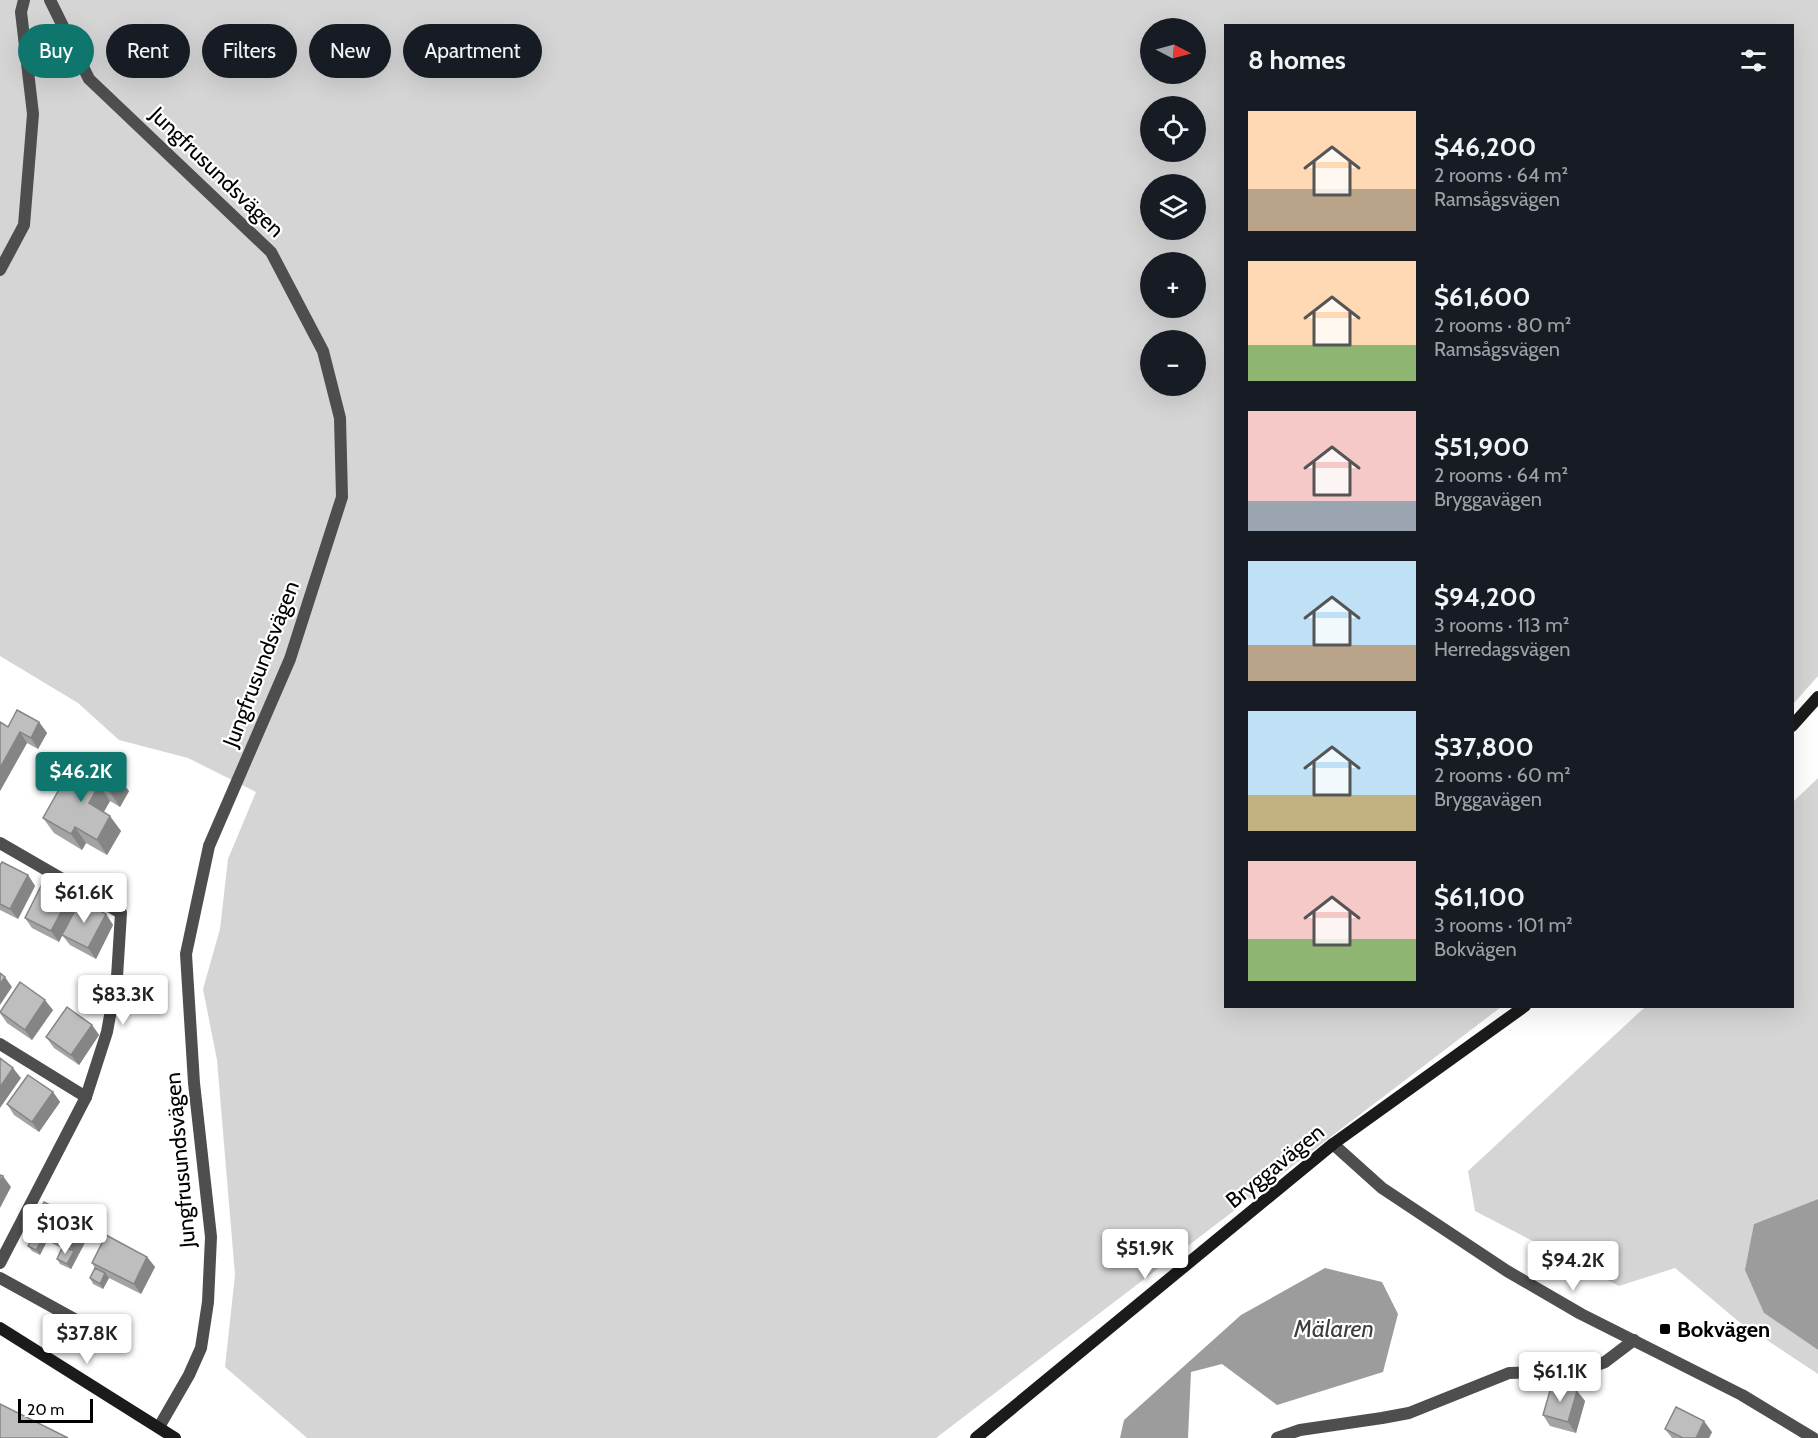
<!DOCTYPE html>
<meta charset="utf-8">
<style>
:root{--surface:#171b24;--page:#20242c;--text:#f1f3f6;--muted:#9ea1a6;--accent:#0f766e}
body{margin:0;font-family:Cabin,sans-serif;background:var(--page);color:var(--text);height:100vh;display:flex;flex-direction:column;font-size:22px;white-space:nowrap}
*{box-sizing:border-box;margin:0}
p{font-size:20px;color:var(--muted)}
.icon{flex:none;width:33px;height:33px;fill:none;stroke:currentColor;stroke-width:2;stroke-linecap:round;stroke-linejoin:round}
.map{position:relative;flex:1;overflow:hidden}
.drawer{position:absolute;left:1224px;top:24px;width:570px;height:984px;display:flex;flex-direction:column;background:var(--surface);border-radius:0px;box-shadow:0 6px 24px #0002}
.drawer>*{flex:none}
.hud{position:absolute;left:18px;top:24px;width:570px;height:54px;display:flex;gap:12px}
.needle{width:39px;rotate:96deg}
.controls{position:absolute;left:1140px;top:18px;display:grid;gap:12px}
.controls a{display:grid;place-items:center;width:66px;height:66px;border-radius:50%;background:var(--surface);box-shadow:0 6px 24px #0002;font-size:30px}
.scale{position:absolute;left:18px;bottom:15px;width:75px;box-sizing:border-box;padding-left:6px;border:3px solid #000;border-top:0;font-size:16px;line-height:21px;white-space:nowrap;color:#000;-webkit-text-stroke:4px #fff;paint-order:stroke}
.price{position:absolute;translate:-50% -51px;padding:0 14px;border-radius:6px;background:#fff;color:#222;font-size:20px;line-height:39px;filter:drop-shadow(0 2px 3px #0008)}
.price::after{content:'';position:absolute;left:50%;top:36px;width:18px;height:14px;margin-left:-9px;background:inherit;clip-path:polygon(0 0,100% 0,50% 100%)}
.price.on{background:var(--accent);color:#fff}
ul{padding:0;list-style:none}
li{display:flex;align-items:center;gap:18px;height:150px;padding:0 24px}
li span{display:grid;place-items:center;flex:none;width:168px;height:120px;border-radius:0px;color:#555}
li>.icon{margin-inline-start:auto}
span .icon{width:72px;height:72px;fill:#fffc;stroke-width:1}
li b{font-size:26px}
h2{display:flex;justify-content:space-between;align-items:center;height:72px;padding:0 24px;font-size:26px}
.tag{padding:0 21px;border-radius:27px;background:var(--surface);box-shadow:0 6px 24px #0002;font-size:21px;line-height:54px}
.tag.on{background:var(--accent);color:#fff}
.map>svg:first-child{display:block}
</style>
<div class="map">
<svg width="1818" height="1438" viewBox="0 0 1818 1438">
<rect width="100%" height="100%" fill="#fff"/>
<!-- green -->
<g fill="#d5d5d5" fill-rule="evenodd">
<path d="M0,0H1818V676L1793,704L1792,26H1226V1006L1501,1007L936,1438H307L225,1367L235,1275L217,1060L203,989L220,929L228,859L256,792L188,758L119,740L78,703L0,656ZM1150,28H1196V74H1150ZM1150,106H1196V152H1150ZM1150,184H1196V230H1150ZM1150,262H1196V308H1150ZM1150,340H1196V386H1150Z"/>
<path d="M1818,778V1199L1754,1224L1764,1313L1818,1350V1374L1738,1321L1675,1268L1619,1286L1475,1211L1468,1171L1645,1007L1792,1006L1793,802Z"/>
</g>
<!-- water -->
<g fill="#9c9c9c">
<path d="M1818,1199V1350L1764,1313L1745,1270L1754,1224Z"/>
<path d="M1325,1268L1382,1282L1398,1314L1383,1372L1277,1405L1222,1364L1191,1372L1188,1438H1120L1124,1420L1241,1315Z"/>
</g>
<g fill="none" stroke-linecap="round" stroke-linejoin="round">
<!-- minor -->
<g stroke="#4e4e4e" stroke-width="12">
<path d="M0,270L24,225L33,114L21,12L24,0"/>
<path d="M0,843L121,913L117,977L107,1032L86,1097L0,1263"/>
<path d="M0,1044L86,1097"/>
<path d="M1333,1144L1382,1188L1507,1271L1581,1314L1742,1395L1813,1438"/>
<path d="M0,1278L98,1332"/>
<path d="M1277,1438L1300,1430L1382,1418L1409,1413L1509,1373L1580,1371L1605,1362L1634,1340"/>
</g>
<!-- tertiary -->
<path stroke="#4e4e4e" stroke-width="12" d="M50,0L89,79L271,252L323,351L340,418L342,497L290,659L209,846L186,954L194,1083L211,1237L208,1302L201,1348L189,1375L159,1427"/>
<!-- secondary -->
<g stroke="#1b1b1b" stroke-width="12">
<path d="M1792,726L1818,697"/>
<path d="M0,1328L175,1438"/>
<path d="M976,1438L1333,1144L1525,1006"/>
</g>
</g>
<!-- wall -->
<g fill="#a3a3a3">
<path d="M0,722L8,727L39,722L47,733L38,749L27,743L0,791Z"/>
<path d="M87,780L129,791L120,807L110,801L104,812L121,831L107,855L86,843L82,850L54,833L43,818Z"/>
<path d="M0,865L28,875L35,886L18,919L0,910Z"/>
<path d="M76,908L106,914L113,925L96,959L70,945L62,935L71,917L59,942L32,928L25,918Z"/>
<path d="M53,1010L32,1040L7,1023L0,1013Z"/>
<path d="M92,1025L99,1035L79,1065L54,1048L46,1037Z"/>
<path d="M53,1092L60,1102L39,1132L14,1115L7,1104Z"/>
<path d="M32,1226L90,1233L71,1269L60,1264L57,1259L62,1248L47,1241L40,1255L32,1251L28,1246L36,1232Z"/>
<path d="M147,1257L155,1267L141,1294L109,1278L103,1289L93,1284L90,1278L95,1268L92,1263Z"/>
<path d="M1577,1391L1585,1401L1576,1433L1550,1426L1543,1415Z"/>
<path d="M1665,1429L1712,1432L1709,1438H1672Z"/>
</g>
<!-- shaded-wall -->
<g fill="#858585">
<path d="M39,722L47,733L38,749L31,738Z"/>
<path d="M20,732L27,743L0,791V768Z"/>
<path d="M118,776L129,791L120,807L109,791Z"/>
<path d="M99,785L110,801L100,818L89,803Z"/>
<path d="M110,816L121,831L107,855L97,840Z"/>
<path d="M75,827L86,843L82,850L71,834Z"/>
<path d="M28,875L35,886L18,919L10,909Z"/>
<path d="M69,897L76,908L59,942L51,931Z"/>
<path d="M106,914L113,925L96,959L88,948Z"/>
<path d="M5,977L12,987L0,1005V984Z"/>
<path d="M45,1000L53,1010L32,1040L25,1030Z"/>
<path d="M92,1025L99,1035L79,1065L71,1055Z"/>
<path d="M13,1068L21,1078L0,1108V1087Z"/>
<path d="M53,1092L60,1102L39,1132L32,1122Z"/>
<path d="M3,1176L11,1187L0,1208V1183Z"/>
<path d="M82,1222L90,1233L71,1269L67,1264L74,1251L70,1246Z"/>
<path d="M44,1236L47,1241L40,1255L36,1250Z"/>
<path d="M147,1257L155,1267L141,1294L134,1284Z"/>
<path d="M105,1273L109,1278L103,1289L100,1284Z"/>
<path d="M1577,1391L1585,1401L1576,1433L1568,1422Z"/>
<path d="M1704,1421L1712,1432L1709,1438H1696Z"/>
</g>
<!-- building -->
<g fill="#bebebe" stroke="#858585" stroke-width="1.5">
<path d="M17,710L39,722L31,738L20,732L0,768V722L8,727Z"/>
<path d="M96,763L118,776L109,791L99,785L89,803L110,816L97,840L75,827L71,834L43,818L70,770L87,780Z"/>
<path d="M2,862L28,875L10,909L0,904V865Z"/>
<path d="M42,884L69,897L51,931L25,918Z"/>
<path d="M80,901L106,914L88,948L62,935Z"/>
<path d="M0,973L5,977L0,984Z"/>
<path d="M20,982L45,1000L25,1030L0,1012Z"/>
<path d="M67,1007L92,1025L71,1055L46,1037Z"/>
<path d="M0,1058L13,1068L0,1087Z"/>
<path d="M28,1075L53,1092L32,1122L7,1104Z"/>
<path d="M0,1175L3,1176L0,1183Z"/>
<path d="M44,1202L82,1222L70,1246L32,1226Z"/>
<path d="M36,1232L44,1236L36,1250L28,1246Z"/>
<path d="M106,1235L147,1257L134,1284L92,1263Z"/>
<path d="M63,1246L74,1251L67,1264L57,1259Z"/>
<path d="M95,1268L105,1273L100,1284L90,1278Z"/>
<path d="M1552,1384L1577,1391L1568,1422L1543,1415Z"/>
<path d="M0,1404L68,1438H0Z"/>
<path d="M1676,1407L1704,1421L1696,1438H1683L1665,1429Z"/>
</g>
<!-- markers -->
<rect fill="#000" stroke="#fff" stroke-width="2" x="1659" y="1323" width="12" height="12" rx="3"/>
<g text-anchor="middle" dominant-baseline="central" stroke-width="4.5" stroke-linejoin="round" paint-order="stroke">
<!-- street labels -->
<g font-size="22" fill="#000" stroke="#fff">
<text transform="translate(217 172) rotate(44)">Jungfrusundsvägen</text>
<text transform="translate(261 664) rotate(-69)">Jungfrusundsvägen</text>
<text transform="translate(180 1160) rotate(-95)">Jungfrusundsvägen</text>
<text transform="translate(1275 1166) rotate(-39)">Bryggavägen</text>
</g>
<!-- poi labels -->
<g font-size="22" font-weight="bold" fill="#000" stroke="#fff" text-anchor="start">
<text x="1677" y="1329">Bokvägen</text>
</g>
<!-- water labels -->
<g font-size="24" font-style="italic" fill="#3d3d3d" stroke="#fff">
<text x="1334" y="1328">Mälaren</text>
</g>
</g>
</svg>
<div class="controls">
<a><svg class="needle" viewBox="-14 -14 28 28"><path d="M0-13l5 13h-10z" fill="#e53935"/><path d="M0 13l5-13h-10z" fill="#9ea1a6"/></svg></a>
<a><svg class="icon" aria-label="locate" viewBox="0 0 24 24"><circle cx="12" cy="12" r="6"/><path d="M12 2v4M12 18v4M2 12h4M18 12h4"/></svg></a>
<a><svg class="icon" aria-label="layers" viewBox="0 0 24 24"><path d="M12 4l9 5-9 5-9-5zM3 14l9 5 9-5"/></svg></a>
<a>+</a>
<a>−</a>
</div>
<div class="scale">20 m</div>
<b class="price on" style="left:81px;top:803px">$46.2K</b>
<b class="price" style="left:84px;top:924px">$61.6K</b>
<b class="price" style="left:123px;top:1026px">$83.3K</b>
<b class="price" style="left:65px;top:1255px">$103K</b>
<b class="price" style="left:1145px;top:1280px">$51.9K</b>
<b class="price" style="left:1573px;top:1292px">$94.2K</b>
<b class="price" style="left:87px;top:1365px">$37.8K</b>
<b class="price" style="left:1560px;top:1403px">$61.1K</b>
<div class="hud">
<a class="tag on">Buy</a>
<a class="tag">Rent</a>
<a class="tag">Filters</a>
<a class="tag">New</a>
<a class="tag">Apartment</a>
</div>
<section class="drawer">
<h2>8 homes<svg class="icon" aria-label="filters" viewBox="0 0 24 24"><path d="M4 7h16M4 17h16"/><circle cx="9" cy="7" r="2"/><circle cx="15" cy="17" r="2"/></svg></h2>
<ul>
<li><span style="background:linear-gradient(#ffd9b3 65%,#b9a48a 0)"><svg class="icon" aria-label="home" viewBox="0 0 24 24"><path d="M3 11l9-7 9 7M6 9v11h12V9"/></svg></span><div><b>$46,200</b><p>2 rooms · 64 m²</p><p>Ramsågsvägen</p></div></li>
<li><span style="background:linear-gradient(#ffd9b3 70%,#8fb573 0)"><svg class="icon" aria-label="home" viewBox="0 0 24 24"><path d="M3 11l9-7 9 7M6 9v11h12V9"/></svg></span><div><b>$61,600</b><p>2 rooms · 80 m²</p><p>Ramsågsvägen</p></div></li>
<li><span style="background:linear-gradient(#f6c9c9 75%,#9aa5b1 0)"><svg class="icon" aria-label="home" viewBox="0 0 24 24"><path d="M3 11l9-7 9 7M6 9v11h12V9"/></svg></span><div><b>$51,900</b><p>2 rooms · 64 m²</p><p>Bryggavägen</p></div></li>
<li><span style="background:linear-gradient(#bfe0f5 70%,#b9a48a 0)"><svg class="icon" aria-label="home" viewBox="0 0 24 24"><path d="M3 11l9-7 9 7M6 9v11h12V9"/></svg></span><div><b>$94,200</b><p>3 rooms · 113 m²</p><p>Herredagsvägen</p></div></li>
<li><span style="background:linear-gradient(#bfe0f5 70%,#c2b280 0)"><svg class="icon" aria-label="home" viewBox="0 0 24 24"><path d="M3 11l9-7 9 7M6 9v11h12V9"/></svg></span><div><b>$37,800</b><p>2 rooms · 60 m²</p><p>Bryggavägen</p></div></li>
<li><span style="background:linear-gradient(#f6c9c9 65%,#8fb573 0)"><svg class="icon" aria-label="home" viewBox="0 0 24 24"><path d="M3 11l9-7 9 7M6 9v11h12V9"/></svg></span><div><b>$61,100</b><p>3 rooms · 101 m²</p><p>Bokvägen</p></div></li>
</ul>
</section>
</div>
